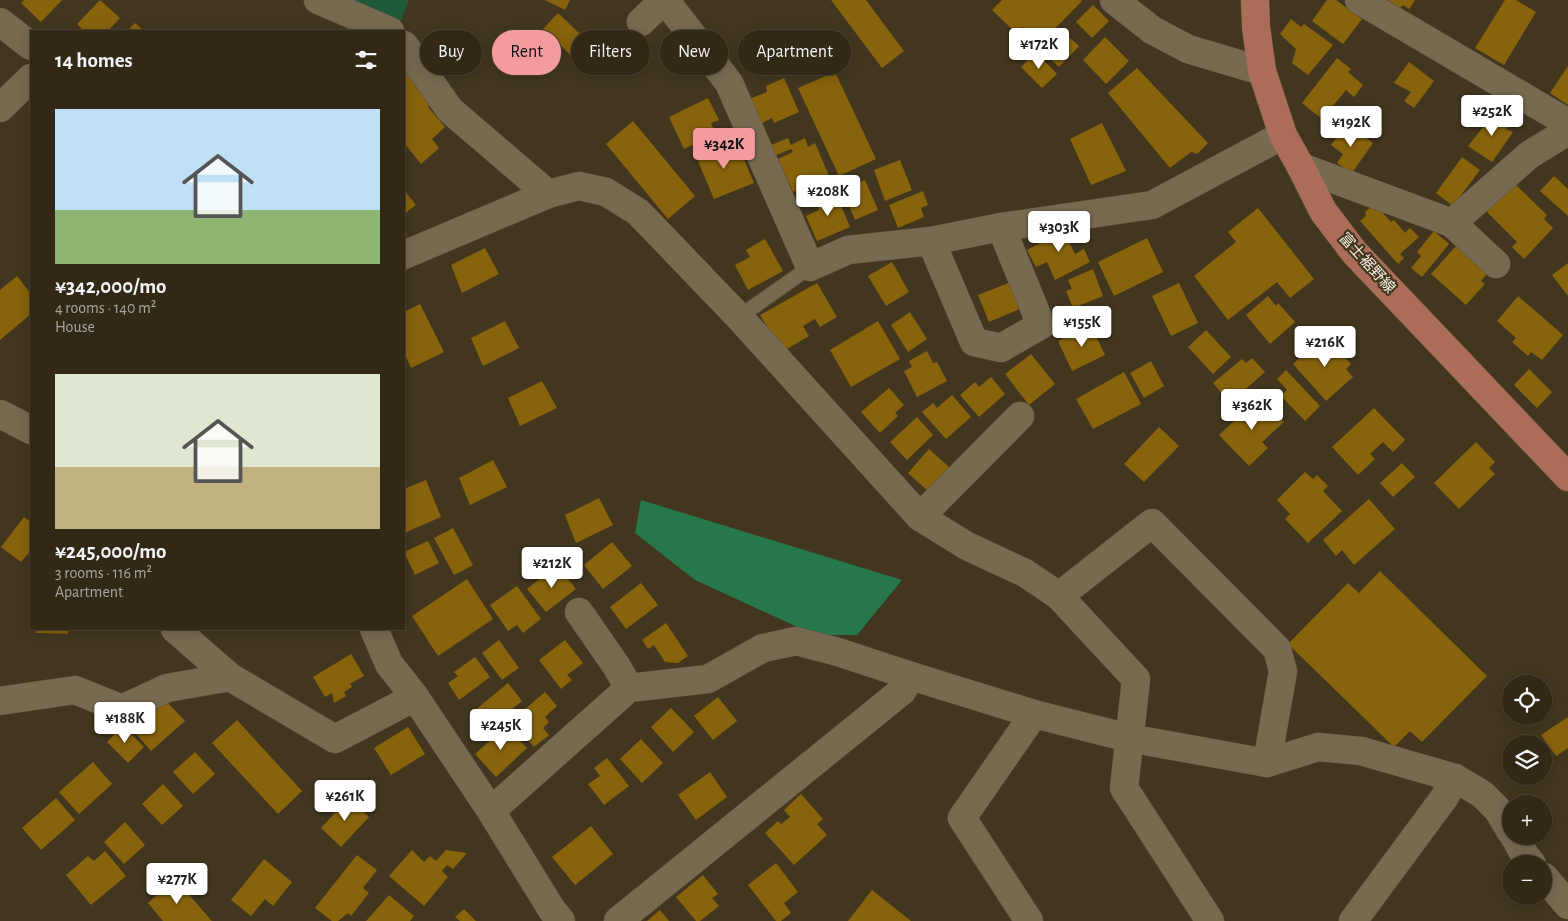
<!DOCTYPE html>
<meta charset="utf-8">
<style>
:root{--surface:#322816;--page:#3a301f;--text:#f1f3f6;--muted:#a8a6a1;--line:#4d4435;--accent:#f49b9f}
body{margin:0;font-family:"Alegreya Sans","Noto Sans JP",sans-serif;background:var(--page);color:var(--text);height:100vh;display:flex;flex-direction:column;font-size:19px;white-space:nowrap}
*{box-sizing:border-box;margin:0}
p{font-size:16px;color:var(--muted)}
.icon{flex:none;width:28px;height:28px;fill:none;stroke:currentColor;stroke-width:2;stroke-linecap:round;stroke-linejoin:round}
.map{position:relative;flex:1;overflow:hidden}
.drawer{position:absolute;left:30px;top:30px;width:375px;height:600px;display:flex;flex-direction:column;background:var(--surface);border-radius:0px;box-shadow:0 2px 12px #0003,0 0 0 1px var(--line)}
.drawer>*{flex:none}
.banner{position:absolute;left:420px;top:30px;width:475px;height:45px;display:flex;gap:10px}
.fabs{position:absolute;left:1502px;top:675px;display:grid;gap:10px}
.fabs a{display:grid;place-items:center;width:50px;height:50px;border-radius:50%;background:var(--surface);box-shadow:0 2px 12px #0003,0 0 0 1px var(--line);font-size:25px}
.price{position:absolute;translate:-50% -42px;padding:0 11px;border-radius:5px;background:#fff;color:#222;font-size:16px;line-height:32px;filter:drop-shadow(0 1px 2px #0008)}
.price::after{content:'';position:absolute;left:50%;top:30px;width:15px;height:11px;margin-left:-8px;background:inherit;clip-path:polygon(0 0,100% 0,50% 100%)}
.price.on{background:var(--accent);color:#111}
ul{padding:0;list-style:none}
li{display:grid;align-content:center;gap:10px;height:265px;padding:0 25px}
li span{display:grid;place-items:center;height:155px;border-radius:0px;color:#555}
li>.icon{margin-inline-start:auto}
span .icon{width:90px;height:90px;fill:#fffc;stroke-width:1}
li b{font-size:21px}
h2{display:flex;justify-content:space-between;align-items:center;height:60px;padding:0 25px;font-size:21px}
.chip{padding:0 18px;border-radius:22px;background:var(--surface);box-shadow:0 2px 12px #0003,0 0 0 1px var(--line);font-size:18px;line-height:45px}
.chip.on{background:var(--accent);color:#111}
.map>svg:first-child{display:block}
</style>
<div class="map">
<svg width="1568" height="921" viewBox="0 0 1568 921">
<rect width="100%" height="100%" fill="#42361e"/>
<!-- green -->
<path fill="#1d5b3a" d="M338,0H409L397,31Z"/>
<!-- forest -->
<path fill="#26774c" d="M641,500L902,580L857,635H815L695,580L635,533Z"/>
<!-- building -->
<g fill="#87630c">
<path d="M24,0H62L41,22L21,3Z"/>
<path d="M100,0L120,18L108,31H84L77,24Z"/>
<path d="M545,0H570L565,10Z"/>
<path d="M831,0H866L904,51L882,68Z"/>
<path d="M1002,0H1081L1082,1L1040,44L1023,27L1017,34L992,10Z"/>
<path d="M1327,0H1336L1362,19L1343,44L1312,21Z"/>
<path d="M1388,0H1415L1409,9L1403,5L1400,8Z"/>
<path d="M1505,0H1516L1536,12L1504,65L1475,48Z"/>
<path d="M1093,5L1109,21L1092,38L1076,22Z"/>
<path d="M558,13L595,48L579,63L543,29Z"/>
<path d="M1291,19L1301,27L1304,24L1333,45L1308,75L1292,63L1296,49L1280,34Z"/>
<path d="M135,23L144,31H127Z"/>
<path d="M1062,31L1079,46L1059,67L1043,52Z"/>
<path d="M1105,37L1129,61L1106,84L1083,60Z"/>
<path d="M1036,52L1057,74L1042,88L1021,67Z"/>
<path d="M1337,58L1351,69L1348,72L1363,85L1354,97L1346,90L1322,119L1302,103Z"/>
<path d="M1409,62L1434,81L1414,108L1404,101L1411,92L1394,83Z"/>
<path d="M1568,66V105L1550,93Z"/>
<path d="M406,67L434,101L428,107L445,127L432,139L439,148L421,164L404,143V70Z"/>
<path d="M1137,68L1208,143L1197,154L1191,152L1170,168L1108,93Z"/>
<path d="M835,72L876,159L839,176L798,88Z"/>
<path d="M784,78L799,112L774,123L772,118L760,124L749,99L767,92L766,86Z"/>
<path d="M708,98L719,120L711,123L716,134L684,149L669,117Z"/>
<path d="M1496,111L1511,121L1506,129L1513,132L1492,162L1468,146Z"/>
<path d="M633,121L695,196L668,219L606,144Z"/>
<path d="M1102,123L1126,171L1091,185L1070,139Z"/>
<path d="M1347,124L1373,143L1352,173L1337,163L1343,154L1331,145Z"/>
<path d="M788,138L791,145L805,138L808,147L815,143L829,176L793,192L778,159L793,152L791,149L774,156L769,146Z"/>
<path d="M725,141L731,155L740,150L754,183L714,199L695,154Z"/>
<path d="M1462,157L1480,170L1453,206L1436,193Z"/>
<path d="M900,160L912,190L885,201L874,170Z"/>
<path d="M1554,176L1568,189V216L1540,191Z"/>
<path d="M865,180L878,210L855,220L842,190Z"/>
<path d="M1513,182L1547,215L1544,219L1553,228L1524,259L1512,247L1517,242L1486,211Z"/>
<path d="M404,190L416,205L404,214Z"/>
<path d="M835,191L850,227L817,241L806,216L819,210L815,200Z"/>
<path d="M923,191L928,205L921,208L924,217L898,228L889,205Z"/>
<path d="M1375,204L1391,222L1394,220L1405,233L1410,228L1419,237L1400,254L1404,258L1398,264L1360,221L1366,216L1365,212Z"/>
<path d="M1258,208L1314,279L1290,298L1277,282L1228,320L1194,276L1236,242L1228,232Z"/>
<path d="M1070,227L1076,238L1069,242L1075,254L1084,249L1090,262L1055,280L1047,262L1036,267L1027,250L1051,237L1048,231Z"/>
<path d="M1434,231L1449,244L1422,277L1411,268L1421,256L1417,252Z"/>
<path d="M1147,238L1163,272L1114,296L1098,262Z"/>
<path d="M765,239L783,271L748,290L735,265L750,257L746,250Z"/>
<path d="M1456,246L1487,274L1481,281L1485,284L1466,305L1431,274Z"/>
<path d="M485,248L499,274L462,293L451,265Z"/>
<path d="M892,262L909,292L886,306L868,276Z"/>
<path d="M1568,263V296L1552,275Z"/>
<path d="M1093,269L1103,296L1073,308L1066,291L1072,289L1068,280Z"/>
<path d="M17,276L31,294V314L0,340V290Z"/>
<path d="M1011,282L1022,308L989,322L978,295Z"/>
<path d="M817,283L837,317L820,327L815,319L803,326L809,336L782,352L760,315Z"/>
<path d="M1179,283L1198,323L1171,336L1152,296Z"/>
<path d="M1268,296L1276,306L1278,303L1295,322L1270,344L1246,315Z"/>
<path d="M1518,296L1563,335L1542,360L1531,352L1528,356L1512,342L1516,338L1497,321Z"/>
<path d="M420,304L444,352L411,368L404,352V312Z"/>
<path d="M910,312L927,339L908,352L891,325Z"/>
<path d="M505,321L519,348L483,366L471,338Z"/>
<path d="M878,321L900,359L851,387L830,350Z"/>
<path d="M1091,325L1105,355L1072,371L1058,341Z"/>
<path d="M1206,330L1231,357L1213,374L1188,347Z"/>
<path d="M1325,335L1351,364L1346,369L1353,377L1326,401L1293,364Z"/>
<path d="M927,351L933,363L937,362L947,381L917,397L904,371L912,367L909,361Z"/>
<path d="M1031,354L1055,384L1029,405L1005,374Z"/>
<path d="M1252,358L1265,372L1230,403L1213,383L1242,359L1246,363Z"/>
<path d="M1151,361L1164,386L1144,398L1130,373Z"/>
<path d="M1529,369L1552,392L1537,408L1514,385Z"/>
<path d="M1286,370L1320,406L1305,421L1281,396L1287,390L1277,379Z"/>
<path d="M1124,372L1141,404L1093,429L1076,399Z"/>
<path d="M991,377L1005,394L979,417L960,395L975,382L979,387Z"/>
<path d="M542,381L557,408L520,426L508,398Z"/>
<path d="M889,388L904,405L895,413L898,416L880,433L861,412Z"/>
<path d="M952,395L971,417L946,439L922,412L933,403L937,408Z"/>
<path d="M1260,397L1284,422L1262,442L1268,448L1249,466L1219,435Z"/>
<path d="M1374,408L1405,440L1393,452L1383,442L1370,454L1375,459L1358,475L1332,447Z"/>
<path d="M917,417L933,435L907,460L890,442Z"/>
<path d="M1159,427L1179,446L1144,482L1124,464Z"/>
<path d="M1476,442L1495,462L1489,468L1495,474L1459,509L1434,483Z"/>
<path d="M929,449L949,467L928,491L908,473Z"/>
<path d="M493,460L507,487L470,505L459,478Z"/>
<path d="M1402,463L1415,477L1393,497L1380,483Z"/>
<path d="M1305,472L1313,479L1317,475L1328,486L1323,491L1342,511L1308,543L1285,519L1290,514L1277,500Z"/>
<path d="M426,480L441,517L404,533V489Z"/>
<path d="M599,498L613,525L576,543L565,515Z"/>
<path d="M1369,499L1395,529L1354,565L1342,550L1336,556L1323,540Z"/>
<path d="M24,517L31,522V550L21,562L1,547Z"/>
<path d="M453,528L473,565L454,575L434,538Z"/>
<path d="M428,541L439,563L415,575L404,552Z"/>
<path d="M612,542L632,566L603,589L584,565Z"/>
<path d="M557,565L576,589L546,612L527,589Z"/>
<path d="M1380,571L1487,676L1422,742L1410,731L1394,747L1288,644L1348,583L1359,593Z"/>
<path d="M467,579L493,619L438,656L412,616Z"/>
<path d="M641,583L658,605L626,629L610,607Z"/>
<path d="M517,586L541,619L523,633L517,625L508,631L490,605Z"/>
<path d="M666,623L688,656L678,663L665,662L654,645L648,649L642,640Z"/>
<path d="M36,629H69L68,634L36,633Z"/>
<path d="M499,640L519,668L502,680L482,653Z"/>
<path d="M565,640L583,663L567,675L572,680L561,689L539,660Z"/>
<path d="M351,654L364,676L350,684L352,687L344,692L346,696L334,703L332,693L325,697L313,677Z"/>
<path d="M475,657L490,677L459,700L448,683L458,676L454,672Z"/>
<path d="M508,683L522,701L487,729L474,711Z"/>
<path d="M545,692L557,706L545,717L549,722L543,728L549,735L534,747L511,721Z"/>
<path d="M718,697L737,721L713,740L694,716Z"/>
<path d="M165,700L185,721L151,751L132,729Z"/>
<path d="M671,708L694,732L673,752L651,727Z"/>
<path d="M1568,717V748L1556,756L1541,735Z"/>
<path d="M237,720L302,791L278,814L212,743Z"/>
<path d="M123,726L144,747L128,763L107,742Z"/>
<path d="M506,726L527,748L496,777L475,754Z"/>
<path d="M408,727L425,754L391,775L374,748Z"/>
<path d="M641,739L663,763L642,783L620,759Z"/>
<path d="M195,752L215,774L193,794L173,772Z"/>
<path d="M607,758L629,786L604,805L588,784L600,776L594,768Z"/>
<path d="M93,762L112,784L79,814L59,792Z"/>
<path d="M710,772L727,797L696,820L678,795Z"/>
<path d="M163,784L183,806L162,825L142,804Z"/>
<path d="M801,794L823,819L817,824L827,835L794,865L765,833L778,821L781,824L790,817L784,810Z"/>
<path d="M56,798L75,820L41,850L22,828Z"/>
<path d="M349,798L369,817L341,847L321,828Z"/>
<path d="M125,822L145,845L124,864L104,842Z"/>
<path d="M591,826L613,854L575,885L552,857Z"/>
<path d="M412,850L424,862L430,856L436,861L446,850L467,853L453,869L447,865L442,871L448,877L424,906L389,876Z"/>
<path d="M105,851L126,876L91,905L66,875L88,856L94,861Z"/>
<path d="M357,855L377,870L363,888L369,893L351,916L348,913L338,921H332L315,908Z"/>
<path d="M264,859L292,882L273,906L265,899L251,916L231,900Z"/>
<path d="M776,863L798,892L784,903L791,913L781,921H776L748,885Z"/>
<path d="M703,875L718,894L712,898L719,906L700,921H696L676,897Z"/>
<path d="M175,879L212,921H163L148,903Z"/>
<path d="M872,890L911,921H848Z"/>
<path d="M389,895L414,916L410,921H366Z"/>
<path d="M464,909L476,921H460L455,917Z"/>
<path d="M660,910L669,921H647Z"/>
</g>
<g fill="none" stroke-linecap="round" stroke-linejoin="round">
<defs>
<path id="lane" d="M739,317L810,267"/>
<g id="street">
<path d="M318,0L390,31"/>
<path d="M665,0L729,83L810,267L848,250L931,241L1001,227L1152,205L1283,135"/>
<path d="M1114,0L1152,30L1188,49L1262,71"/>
<path d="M1359,0L1568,123"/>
<path d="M0,22L31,46"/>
<path d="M641,22L664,0"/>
<path d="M404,45L450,110L548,194"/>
<path d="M0,108L31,78"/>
<path d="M1301,167L1452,223L1529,155L1568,131"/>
<path d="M1452,223L1496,264"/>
<path d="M931,241L974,342L1001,348L1041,325L1001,227"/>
<path d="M404,255L548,194L579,186L606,192L638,212L739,317L920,517L967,546L1025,573L1059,596L1136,679L1124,788L1210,921"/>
<path d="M0,414L31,430"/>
<path d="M920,517L1020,416"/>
<path d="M1059,596L1152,523L1277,649L1283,671L1267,763"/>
<path d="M579,612L617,667L629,688"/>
<path d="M175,629L230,677L335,739L415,697"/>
<path d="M374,629L389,664L415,697L491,811L552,910L561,921"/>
<path d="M0,701L75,690L122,709L167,688L230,677"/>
<path d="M491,811L629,688L708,679L763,648L796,641L838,652L911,676L1034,714L1129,738L1267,763L1318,747L1361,751L1455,778L1482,794L1498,810L1511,832"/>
<path d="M1514,836L1524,854L1532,864"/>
<path d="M1544,877L1568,905"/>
<path d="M618,921L902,691L911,676"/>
<path d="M1029,921L962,818L1034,714"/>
<path d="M1353,921L1444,798L1455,778"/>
</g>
<path id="primary" d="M1255,0L1256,27L1262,71L1283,135L1301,167L1323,211L1354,252L1568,477"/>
</defs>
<!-- lane casing -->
<use href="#lane" stroke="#5f543f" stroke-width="16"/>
<!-- street casing -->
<use href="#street" stroke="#5f543f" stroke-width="29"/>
<!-- primary casing -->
<use href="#primary" stroke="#5f543f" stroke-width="29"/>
<!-- lane -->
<use href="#lane" stroke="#786a51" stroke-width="14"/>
<!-- street -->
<use href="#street" stroke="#786a51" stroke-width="28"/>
<!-- primary -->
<use href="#primary" stroke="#ac6d58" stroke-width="28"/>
</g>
<g text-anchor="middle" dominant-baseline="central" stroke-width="4.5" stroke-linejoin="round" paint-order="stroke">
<!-- street labels -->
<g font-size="15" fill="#f8f0e2" stroke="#42361e">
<text transform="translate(1367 263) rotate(48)">富士裾野線</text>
</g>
</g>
</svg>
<div class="fabs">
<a><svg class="icon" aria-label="locate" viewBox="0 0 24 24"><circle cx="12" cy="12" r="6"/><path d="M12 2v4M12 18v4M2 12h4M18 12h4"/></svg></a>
<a><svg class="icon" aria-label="layers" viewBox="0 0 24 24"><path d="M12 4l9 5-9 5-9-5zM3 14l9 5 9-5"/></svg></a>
<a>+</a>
<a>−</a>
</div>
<b class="price" style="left:1039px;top:70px">¥172K</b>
<b class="price" style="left:1492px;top:137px">¥252K</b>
<b class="price" style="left:1351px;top:148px">¥192K</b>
<b class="price on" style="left:724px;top:170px">¥342K</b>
<b class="price" style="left:828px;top:217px">¥208K</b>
<b class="price" style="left:1059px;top:253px">¥303K</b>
<b class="price" style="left:1082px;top:348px">¥155K</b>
<b class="price" style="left:1325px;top:368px">¥216K</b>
<b class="price" style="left:1252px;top:431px">¥362K</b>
<b class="price" style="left:552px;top:589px">¥212K</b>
<b class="price" style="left:125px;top:744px">¥188K</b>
<b class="price" style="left:501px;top:751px">¥245K</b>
<b class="price" style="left:345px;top:822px">¥261K</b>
<b class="price" style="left:177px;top:905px">¥277K</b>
<div class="banner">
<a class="chip">Buy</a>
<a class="chip on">Rent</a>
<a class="chip">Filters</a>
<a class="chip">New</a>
<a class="chip">Apartment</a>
</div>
<section class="drawer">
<h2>14 homes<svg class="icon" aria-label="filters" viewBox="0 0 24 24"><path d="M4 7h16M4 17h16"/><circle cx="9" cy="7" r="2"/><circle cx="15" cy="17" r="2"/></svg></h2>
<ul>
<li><span style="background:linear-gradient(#bfe0f5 65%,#8fb573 0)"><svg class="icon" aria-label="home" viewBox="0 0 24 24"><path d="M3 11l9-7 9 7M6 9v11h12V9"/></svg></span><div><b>¥342,000/mo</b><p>4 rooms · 140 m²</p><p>House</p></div></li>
<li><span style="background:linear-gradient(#dfe7d0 60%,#c2b280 0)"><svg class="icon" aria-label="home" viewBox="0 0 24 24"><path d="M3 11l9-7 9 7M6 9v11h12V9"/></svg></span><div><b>¥245,000/mo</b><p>3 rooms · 116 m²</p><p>Apartment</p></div></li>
</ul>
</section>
</div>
